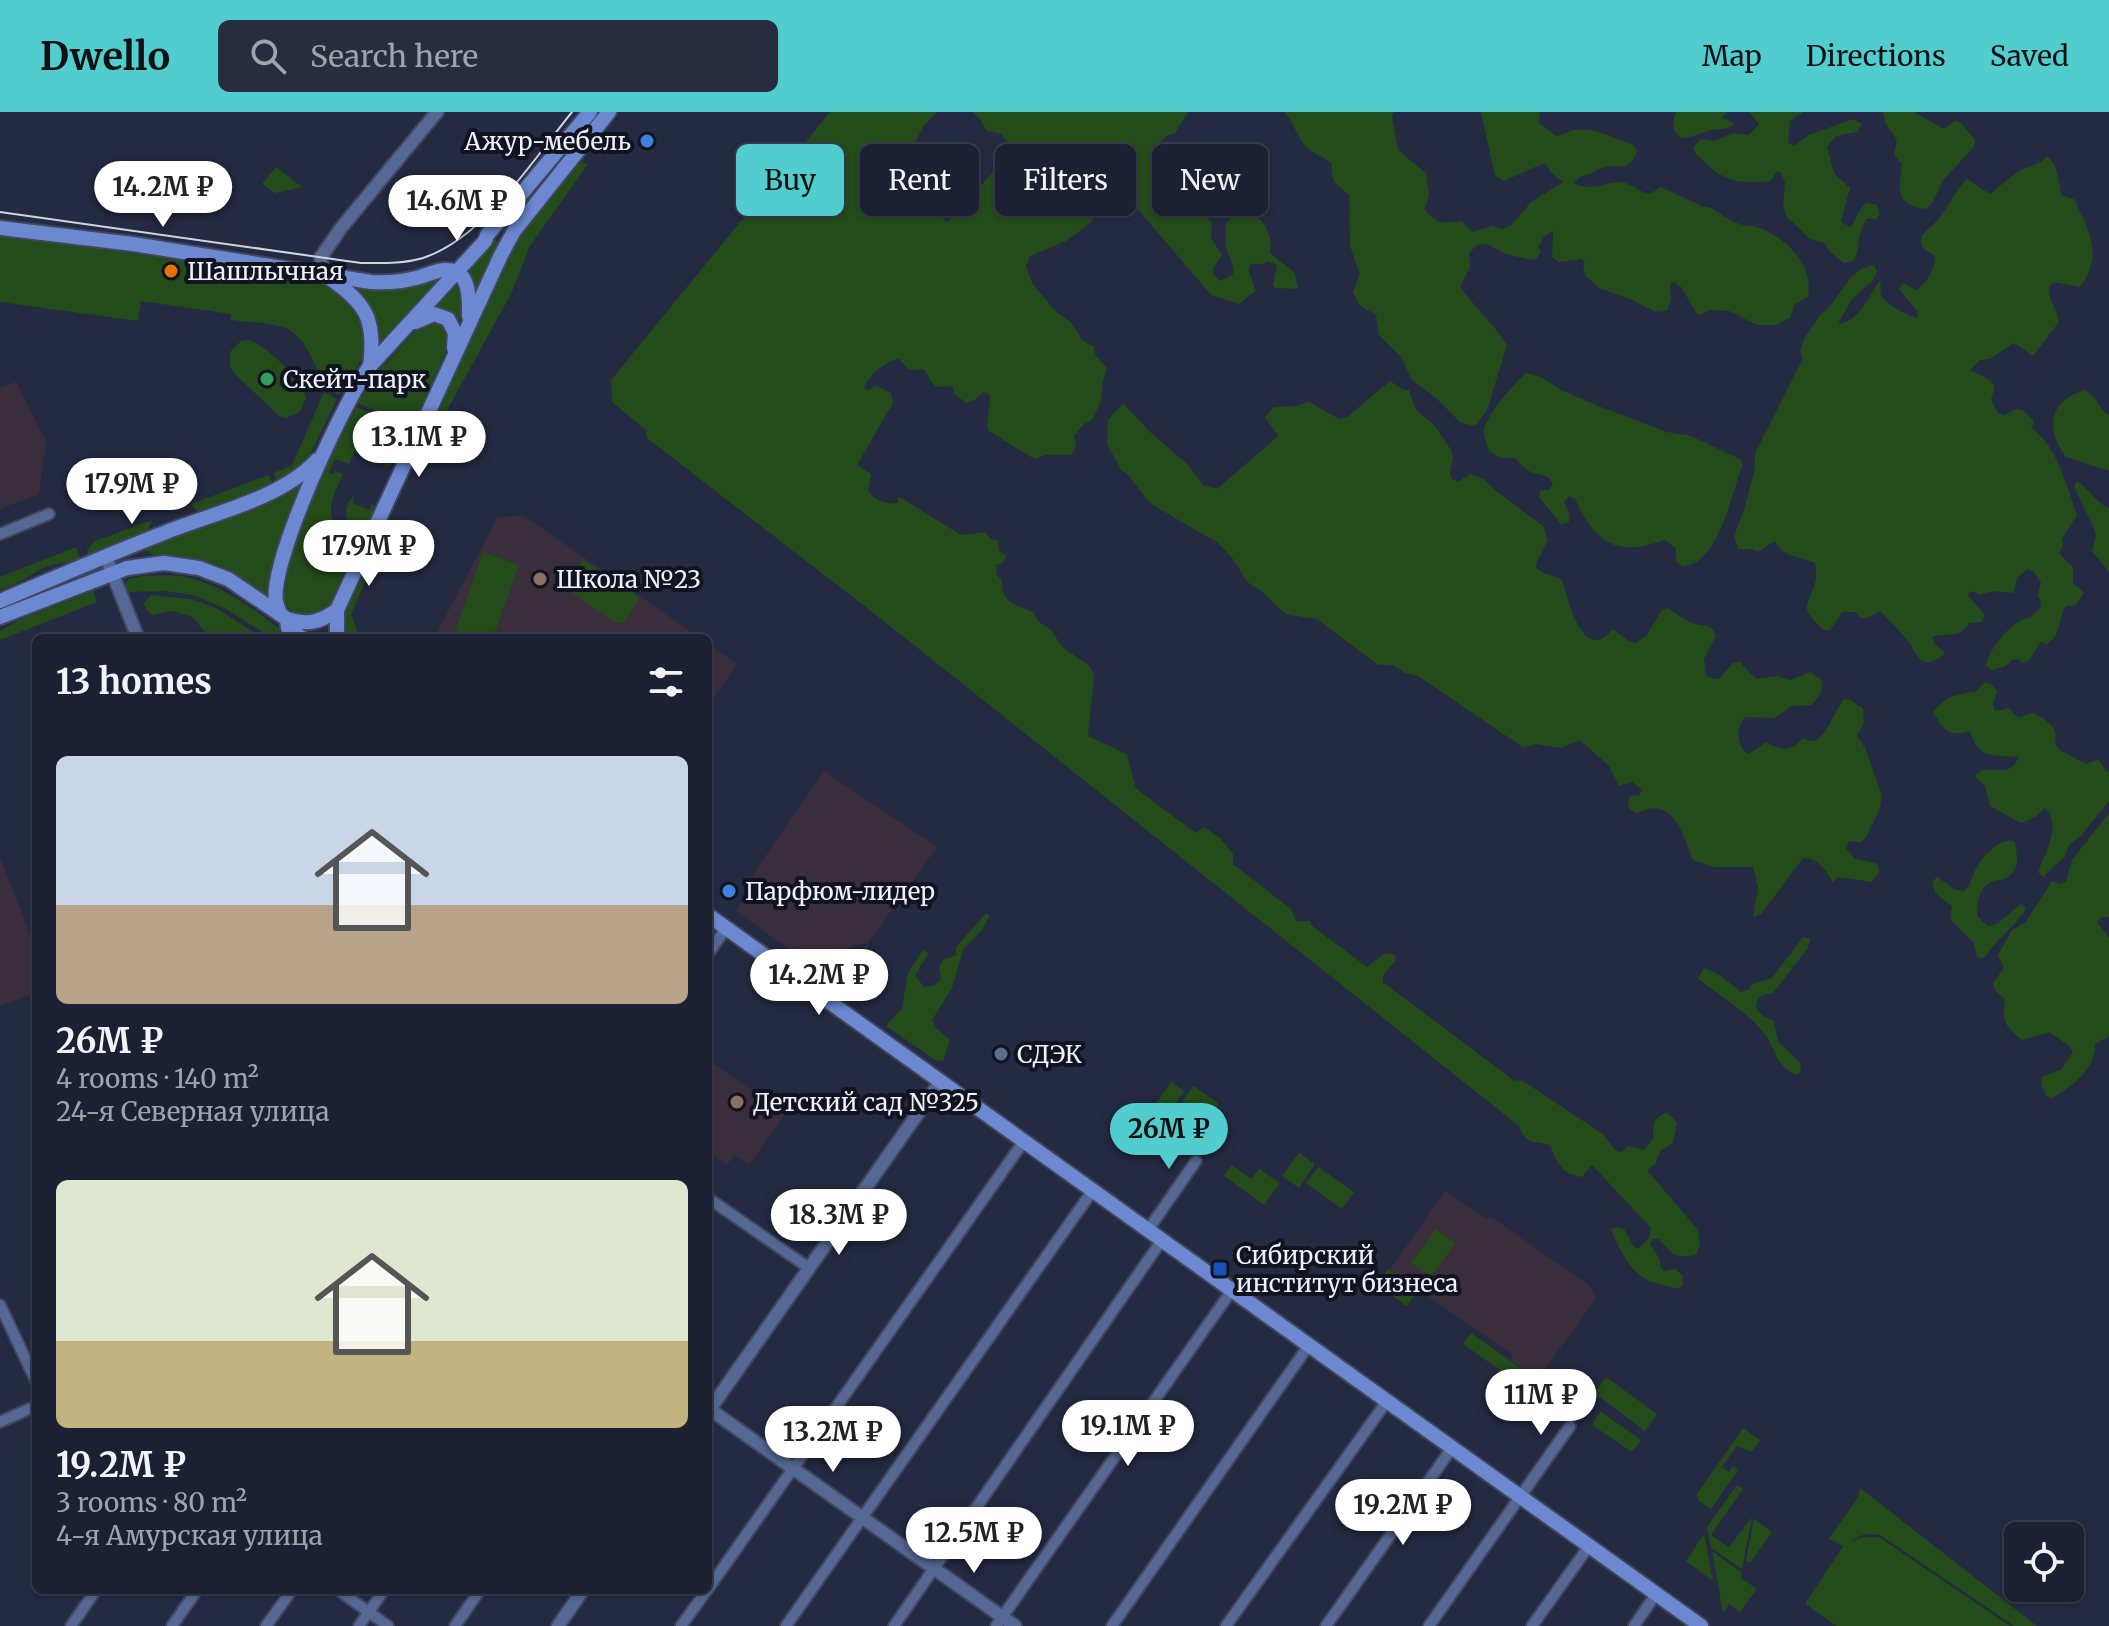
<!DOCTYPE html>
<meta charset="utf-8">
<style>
:root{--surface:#1b2032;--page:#282d3e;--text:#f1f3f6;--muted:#a0a3ac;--line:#393e4d;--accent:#52cdcf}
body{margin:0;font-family:Merriweather,serif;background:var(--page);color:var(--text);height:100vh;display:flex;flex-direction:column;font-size:30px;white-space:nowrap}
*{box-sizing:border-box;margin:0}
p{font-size:26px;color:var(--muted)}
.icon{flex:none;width:44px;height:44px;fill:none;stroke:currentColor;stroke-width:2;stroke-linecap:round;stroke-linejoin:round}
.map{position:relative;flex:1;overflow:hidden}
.details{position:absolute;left:32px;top:522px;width:680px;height:960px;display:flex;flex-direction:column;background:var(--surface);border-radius:12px;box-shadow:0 2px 6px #0004,0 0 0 2px var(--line)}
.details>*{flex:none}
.hud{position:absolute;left:736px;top:32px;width:760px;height:72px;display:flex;gap:16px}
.buttons{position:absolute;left:2004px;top:1410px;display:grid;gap:16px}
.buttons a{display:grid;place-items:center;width:80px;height:80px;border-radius:12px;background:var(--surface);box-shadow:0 2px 6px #0004,0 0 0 2px var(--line);font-size:40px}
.price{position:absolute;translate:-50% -68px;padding:0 18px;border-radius:28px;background:#fff;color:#222;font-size:26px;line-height:52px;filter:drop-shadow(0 2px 4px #0008)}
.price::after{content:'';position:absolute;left:50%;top:48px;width:24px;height:18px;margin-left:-12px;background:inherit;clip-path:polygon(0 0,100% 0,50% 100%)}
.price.current{background:var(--accent);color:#111}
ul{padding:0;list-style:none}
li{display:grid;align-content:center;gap:16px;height:424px;padding:0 24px}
li span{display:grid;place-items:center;height:248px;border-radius:12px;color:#555}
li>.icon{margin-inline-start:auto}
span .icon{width:144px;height:144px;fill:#fffc;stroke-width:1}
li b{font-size:34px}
h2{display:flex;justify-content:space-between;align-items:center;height:96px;padding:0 24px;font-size:34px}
.pill{padding:0 28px;border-radius:12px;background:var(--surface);box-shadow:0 2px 6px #0004,0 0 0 2px var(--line);font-size:28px;line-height:72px}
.pill.current{background:var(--accent);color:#111}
header{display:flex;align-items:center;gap:48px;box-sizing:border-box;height:112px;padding:0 40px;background:var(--accent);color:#111}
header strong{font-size:38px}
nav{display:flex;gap:44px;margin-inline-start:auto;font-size:28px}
.search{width:560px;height:72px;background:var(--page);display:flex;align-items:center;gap:20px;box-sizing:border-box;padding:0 28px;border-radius:12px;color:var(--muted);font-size:30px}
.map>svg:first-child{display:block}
</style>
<header>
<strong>Dwello</strong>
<div class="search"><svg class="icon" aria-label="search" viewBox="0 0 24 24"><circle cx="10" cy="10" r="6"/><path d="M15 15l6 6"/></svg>Search here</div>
<nav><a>Map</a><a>Directions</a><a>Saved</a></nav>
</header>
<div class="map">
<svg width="2109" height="1514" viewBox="0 0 2109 1514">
<rect width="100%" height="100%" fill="#242a42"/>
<!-- education -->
<g fill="#3b2e3c">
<path d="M16,270L46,329L39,382L0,397V276Z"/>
<path d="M524,404L700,526H434L498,405Z"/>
<path d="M708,532L737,552L708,594Z"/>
<path d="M824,659L937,735L868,831L855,833L813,854L736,799L755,773L749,768Z"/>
<path d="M0,746L36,837V881L0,894Z"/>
<path d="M708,948L785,1002L749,1053L734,1043L727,1053L708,1039Z"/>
<path d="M1445,1079L1485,1106L1491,1105L1590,1174L1596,1187L1537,1267L1510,1248L1513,1243L1390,1158Z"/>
</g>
<!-- green -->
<g fill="#244b1a">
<path d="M830,0H937L924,13L915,31L897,41L887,60L947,110L1009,43L1010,34L1001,22L987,19L980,7L972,0H1188L1175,21L1166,24L1156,36L1168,60L1212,111L1211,126L1222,143L1213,156V162L1220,169L1233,162C1234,150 1228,145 1226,135C1225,128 1227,122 1225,114L1230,106L1247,96C1262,105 1274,123 1270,141L1295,161L1298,177L1276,176L1273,173L1277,153L1269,149L1260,153L1256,151L1250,153L1249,158L1255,179L1239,192L1211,183L1125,82L1103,95L1090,111L1066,129L1030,144L1026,154L1032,171L1055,199L1071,210L1082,228L1093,234L1096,244L1107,256L1102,274L1101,289L1092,308L1083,313L1074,324L1076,334L1071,343H1045L1036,347L1031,345L989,319L987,315L990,286L988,281L983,280L976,287L967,291L955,283L952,274C930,278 935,271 923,257L909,258L899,247C884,249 870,263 864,276L868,278L877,274L891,281L893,291L857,353L871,362L868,378C874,389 886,392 898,391V384L961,423L985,420L991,427L998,429L999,439L1006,444L1003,451L996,453L997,463L1002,468C1002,493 1015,492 1033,500L1038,509L1051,518L1063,536L1090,554L1094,564L1088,624L1127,642L1135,674L1138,678L1193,719L1197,721L1204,715L1220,726L1233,742V752L1291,797L1296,809H1310L1312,814L1367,855L1385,841L1395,843L1396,848L1383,864V870L1513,968L1523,969L1603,1022L1616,1039L1621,1040L1628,1034L1644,1038L1653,1027C1654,1012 1650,1009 1667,1000L1677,1011L1673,1031L1661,1038L1655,1052L1647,1058L1698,1118L1700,1133L1696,1143C1668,1147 1675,1141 1658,1127H1653L1650,1132L1659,1146L1661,1156L1664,1159L1675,1157L1683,1164V1174L1674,1177C1667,1173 1662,1173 1655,1171C1631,1164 1621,1140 1611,1118L1614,1115L1624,1117L1634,1135L1639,1137L1649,1125L1651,1116L1592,1053L1582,1065C1561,1062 1557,1050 1550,1033C1533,1028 1527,1034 1519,1014L876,503L647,326L646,318L612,290L611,268Z"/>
<path d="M1284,0H1394L1392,4L1398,38L1426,61L1429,83L1425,97C1435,113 1444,111 1462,109L1472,120L1492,114L1502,117L1511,114L1531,90L1563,70L1551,61L1546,52H1542L1504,69L1495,64L1481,0H1540L1539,11L1556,24C1564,23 1568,19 1575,18C1592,14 1617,28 1634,33L1637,39C1631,58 1622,53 1606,55C1597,57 1591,63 1581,64L1574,71C1591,80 1603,71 1619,70C1630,69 1640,82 1650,81C1654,80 1657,77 1661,75L1704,95H1709C1720,101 1731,110 1743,113C1747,114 1751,113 1756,115C1785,123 1815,154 1808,185L1795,192L1790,206L1776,213H1757L1729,199L1709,198L1701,203L1696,201L1682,176L1674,170L1670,172L1671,188L1667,199L1656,200L1632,188L1599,176L1586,164L1583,155L1585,151L1582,147L1559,150L1552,145L1553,118L1544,125L1538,135L1541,139L1537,146L1531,148L1503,141L1487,132L1477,133L1469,141L1470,156L1460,174C1474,195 1493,211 1507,233L1487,298L1475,314L1461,311L1437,287L1412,268L1401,245L1379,223L1376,203L1359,193L1353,180L1360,162L1350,134L1349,83C1336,72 1330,69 1332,52C1324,44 1312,42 1305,34C1296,23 1294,10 1284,0Z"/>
<path d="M1676,0H1727L1722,6L1733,10V13C1724,20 1718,15 1708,19C1699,22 1692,25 1682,26C1671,20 1673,11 1676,0Z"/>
<path d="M1749,0H1803L1790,9L1788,30L1793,34L1809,23L1853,7L1862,12L1857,20L1836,24L1827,35L1834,61L1850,76L1841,110L1851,115L1863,93L1868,91L1877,93L1879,103L1876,107H1867C1855,124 1862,135 1853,149L1844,151L1832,142L1824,131L1810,127L1787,105L1783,96L1785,71L1781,61L1777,59L1771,69C1735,72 1720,69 1695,40L1693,36L1700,27L1715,29L1733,21L1749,23L1759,12Z"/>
<path d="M1883,0H1914L1944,17L1955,9L1961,11L1975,28L1974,35L1944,67L1931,93L1925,97C1894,92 1899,78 1902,53L1894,42L1897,28L1885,11Z"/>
<path d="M2047,44C2058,53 2059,69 2061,83L2074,87C2089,118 2104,143 2080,175L2054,170L2049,176C2050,194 2058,196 2059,210L2033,244L2014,231L1990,247L1980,248L1970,258L1990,268L1995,274L1991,288L1998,301L2004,303L2017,297L2024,299L2034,309L2031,316C2058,334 2066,373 2077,403L2062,427L2063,434L2059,441L2073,456V471L2084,480L2076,493L2066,494C2057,507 2063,522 2047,532L2041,530L2029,548L2024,551L2018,547L2011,548L2006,554L1992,558L1986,554C1987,539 2014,505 2030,506L2040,496L2041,489L2037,484L2041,471L2034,460L2028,457L2017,466L2014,481L1993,479L1980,483L1973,479L1967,482L1985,503L1982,510L1969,511C1959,528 1947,520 1932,525L1935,532L1945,541C1921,560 1920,546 1907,528C1899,518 1889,508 1880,499L1866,506H1860L1856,500H1842L1830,518H1824C1798,494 1807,497 1815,471C1817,465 1816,457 1815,451C1801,445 1781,444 1775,429L1758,440L1752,437H1738L1734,424L1744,398L1755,356V341L1803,246L1800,240L1804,227L1820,203L1830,194L1851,165L1861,157L1874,153L1877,160L1873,168L1852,187L1838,212C1858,211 1869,184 1880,168C1881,173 1880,178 1881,183C1884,191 1910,206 1918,206L1917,199L1899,177L1903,171L1916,178C1926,173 1936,155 1935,144L1923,136L1921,130L1922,123L1938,108L1962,72L1967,67L1990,82L2017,60L2042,49Z"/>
<path d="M576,49L588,52L530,134L511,182L434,322L427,320L515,128Z"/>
<path d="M276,55L302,75L275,81L262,72Z"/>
<path d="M0,122L322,169L337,176L365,210V242L339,283C315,269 313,231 288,217C276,211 245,210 231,208V202L141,189L138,209L0,190Z"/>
<path d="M495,127L499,131L474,185L462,160Z"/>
<path d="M448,160L377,237C382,209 364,193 347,173C378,172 421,179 448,160Z"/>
<path d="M456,166C470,180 465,197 457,213L428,199Z"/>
<path d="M425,209H445L450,229L414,314L357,291L381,256Z"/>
<path d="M248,228C265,231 303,270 306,286L300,300L286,306L279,304L234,261L230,255V240L241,229Z"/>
<path d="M1526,261L1541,265L1561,278L1601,295L1667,320L1691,324L1740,347L1743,352C1732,379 1719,453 1683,454L1676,450V436L1664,428C1617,446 1595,431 1575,387L1569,384L1564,390L1570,403L1569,410L1561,412L1539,385L1541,378H1548L1553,373C1548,360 1542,365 1531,360C1525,358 1519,350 1515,346H1501L1489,339C1487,333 1484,326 1484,320C1484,305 1515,270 1526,261Z"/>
<path d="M1390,269L1402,277L1409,278L1416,298L1434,313L1451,338L1453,345L1450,361L1452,367L1458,370L1470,362L1484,367L1495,378L1543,414L1548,429L1537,449L1536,456C1544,464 1553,462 1562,468C1567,482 1577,530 1597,528C1603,528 1609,521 1613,517L1630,530L1636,531L1647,523L1662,498L1668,496C1676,501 1685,509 1693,511C1705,516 1711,510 1716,524L1704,547L1706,563L1712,567H1719L1733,551L1740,550L1756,567L1777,564L1791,568L1810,560L1822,568L1821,581L1812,593L1792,594L1774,606L1745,605C1736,615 1736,636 1749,642L1766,630C1781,639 1791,640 1803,626L1810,629L1817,628L1826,618L1843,587L1851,588L1863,597L1864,611L1857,624L1865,636L1882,683L1880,697L1866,725L1861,730L1849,729L1846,736L1855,747L1876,751L1880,758L1872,770L1838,765L1833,771C1827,759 1817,745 1803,746L1761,802L1753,805L1758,776L1753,755H1713L1693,748C1685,729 1676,691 1649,697C1645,698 1641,700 1636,701L1630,697L1628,691L1630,684L1639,683L1642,678L1632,670L1619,674L1609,654L1580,628L1561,636L1535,632L1524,636L1418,564L1405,561L1392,553H1378L1317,507L1289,503L1282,499L1260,478L1247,470L1233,447L1218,431L1151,392L1127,362L1121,358L1107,332L1108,308L1123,291L1151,321L1188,353L1203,373L1217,377L1278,324L1265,305L1274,295L1296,294L1309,290L1339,307L1346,306Z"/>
<path d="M2084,278C2097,283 2098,297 2109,303V359L2066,345C2045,317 2048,290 2084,278Z"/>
<path d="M324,280L337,287L308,347L302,355L278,372L274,361L292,353Z"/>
<path d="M356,295L412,318C405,333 402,352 384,355L386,350L381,348L384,340L367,333L363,342L355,339L349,352L335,347L329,361L333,362L335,359L343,362C339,372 331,386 331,397C330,420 358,422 347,459C344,469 336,489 329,497C315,513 284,504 283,482C282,438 334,337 356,295Z"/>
<path d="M269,363L272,370L267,376L198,400L191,392Z"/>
<path d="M2077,369C2088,376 2097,392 2109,396V460L2092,439L2096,425L2095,418L2074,375Z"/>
<path d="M303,371L279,432L268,484C247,468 226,454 200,447C183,443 158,448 144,438L145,435Z"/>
<path d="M354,384L353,391L369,398L372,391L376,398L360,434C352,417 337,399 354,384Z"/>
<path d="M152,408L148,419L88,444L87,438L95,429Z"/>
<path d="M76,435L81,447C67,452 49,450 36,460C24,468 14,473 0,478V465Z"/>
<path d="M483,440L519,453L493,526H453Z"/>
<path d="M375,447L351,503L360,526H343V502L368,451Z"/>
<path d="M583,448L636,483L638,489L624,510L616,511L567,477L566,471Z"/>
<path d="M171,463C219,467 255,499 292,526H272L224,496L193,483L166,479L126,480V471L129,467L142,464Z"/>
<path d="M93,479L97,490L0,528V519L19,508Z"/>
<path d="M151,483L191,487L216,496L263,526H217L205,520L193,505L173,499L151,503L143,492Z"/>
<path d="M1985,570L1992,573L1997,579L1993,592L1995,599L2009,596L2018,606L2031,601C2045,606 2060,615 2055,632L2060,638L2086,652L2098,647L2106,660L2109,659V689L2081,724L2070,732L2064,745L2043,765L2038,760C2045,741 2062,713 2045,696L2035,705L2021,711L1990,694L1985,674L1974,664C1990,647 2006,672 2019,645C1994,643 1978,648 1970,619C1948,625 1944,619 1933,600C1944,585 1958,581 1975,580Z"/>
<path d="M2109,701V805H2102L2097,810L2109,826V924L2095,932C2095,958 2074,973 2052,986L2046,984L2041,972L2042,965L2062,957L2073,939L2068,933L2049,920L2022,928C2004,912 2002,912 2005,887L1995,878L1993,871L2004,856L1998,843L2012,818L2025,811L2052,769L2059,772L2066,769L2072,748Z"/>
<path d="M2009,728L2015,730C2016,738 2019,750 2015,757C2002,780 1979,753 1977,804L1988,814C2002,813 2010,798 2022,792L2026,797C2013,816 1996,828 1984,846L1977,845L1974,831L1950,807L1952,794L1936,782L1932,770L1937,765L1956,778L1964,779C1971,773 1970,769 1974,761C1980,747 1993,732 2009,728Z"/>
<path d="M986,801L990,804L981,819L964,836L952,876L932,908L935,915L950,928L943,949L935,948L886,914L902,896L908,860L924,837L928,842L915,863L924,875L935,873L941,868L939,854L943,848L956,843V835Z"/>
<path d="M1803,825L1810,827L1808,836L1773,881L1760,884C1750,898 1761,903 1774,909L1778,930L1800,950L1801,957L1798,963C1776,957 1775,934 1763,920C1746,899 1719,883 1698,867L1704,856L1718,862L1741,880L1748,878L1752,872L1772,866Z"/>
<path d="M1171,970L1184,979L1165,1007L1152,998Z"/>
<path d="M1193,974L1218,991L1220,1006L1196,1039L1164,1016Z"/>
<path d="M1299,1041L1315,1052L1299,1076L1282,1064Z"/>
<path d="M1232,1053L1251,1067L1259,1057L1280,1071L1264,1093L1224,1064Z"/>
<path d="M1318,1055L1354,1080L1342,1097L1306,1071Z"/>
<path d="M1436,1117L1455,1131L1431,1165L1411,1151Z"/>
<path d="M1388,1157L1418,1178L1407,1194L1377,1173Z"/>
<path d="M1471,1221L1526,1260L1518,1271L1463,1232Z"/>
<path d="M1606,1265L1657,1302L1645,1319L1594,1281Z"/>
<path d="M1600,1299L1641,1328L1632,1340L1592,1313Z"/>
<path d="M1743,1316L1760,1328L1751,1340L1737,1334L1722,1355L1728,1360L1733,1354L1738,1358L1711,1397L1699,1389L1697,1382Z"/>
<path d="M1737,1373L1743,1377L1711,1423L1729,1435L1752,1405L1742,1457L1711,1436L1707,1415Z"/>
<path d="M1860,1376L2037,1514H2014L1880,1423L1865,1422L1849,1430L1864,1425H1879L2010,1514H1837L1805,1492L1843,1434L1829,1427L1858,1385Z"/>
<path d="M1754,1407L1772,1420L1750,1451L1746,1448Z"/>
<path d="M1704,1422L1713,1469L1686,1449Z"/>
<path d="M1712,1439L1741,1460V1466L1757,1477L1740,1500L1729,1492L1723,1501Z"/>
</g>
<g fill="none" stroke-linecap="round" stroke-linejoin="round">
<defs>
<g id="minor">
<path d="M0,422L49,402"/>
<path d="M708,842L726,816"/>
<path d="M708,1086L809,1156"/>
<path d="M1148,1118L1196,1049"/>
<path d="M0,1193L36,1269"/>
<path d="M0,1310L36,1294"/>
<path d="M708,1477L1024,1029"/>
<path d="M338,1478L388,1514"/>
<path d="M71,1514L96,1478"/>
<path d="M172,1514L197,1478"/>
<path d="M266,1514L292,1478"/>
<path d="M359,1514L384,1478"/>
<path d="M455,1514L480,1478"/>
<path d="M681,1514L707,1478"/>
<path d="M786,1514L1093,1078"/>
<path d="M894,1514L1162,1128"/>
<path d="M996,1514L1232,1178"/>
<path d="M1112,1514L1309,1233"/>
<path d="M1226,1514L1387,1289"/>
<path d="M1326,1514L1452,1336"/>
<path d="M1429,1514L1570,1314"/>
<path d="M1532,1514L1589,1434"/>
<path d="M1634,1514L1656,1482"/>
</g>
<g id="tertiary">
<path d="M321,160V145L341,116L437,0"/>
<path d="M106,445L138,526"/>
<path d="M708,1296L1015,1514"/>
<path d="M708,1300L940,970"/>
<path d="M558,1514L583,1478"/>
</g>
<g id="secondary">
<path d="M0,116L133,132L371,170C386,171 401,170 416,166C426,164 437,157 447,158C471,158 469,188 469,204"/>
<path d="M328,165C366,191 376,207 370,254"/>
<path d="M415,210L434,202L448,207L455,221L454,236"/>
<path d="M0,489C55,466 109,442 164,421C213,401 281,387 317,348"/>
<path d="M337,498V526"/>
<path d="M280,502C279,498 277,494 276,490C269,450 344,289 370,254L485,129L487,123L590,0"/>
<path d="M0,505L127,456L164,451L199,456L228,467L287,507C308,513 319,511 337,498L501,143L514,119L609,0"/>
<path d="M287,507L288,516L302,526"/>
<path d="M708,803L1701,1514"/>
</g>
</defs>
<!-- minor casing -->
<use href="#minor" stroke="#40465c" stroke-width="14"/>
<!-- tertiary casing -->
<use href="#tertiary" stroke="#40465c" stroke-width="16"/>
<!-- secondary casing -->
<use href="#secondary" stroke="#40465c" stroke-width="18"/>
<!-- minor -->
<use href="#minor" stroke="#556895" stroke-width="10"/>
<!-- tertiary -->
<use href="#tertiary" stroke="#556895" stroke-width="12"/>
<!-- secondary -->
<use href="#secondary" stroke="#6b88d0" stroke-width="14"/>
<!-- tram -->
<path stroke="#d0d4e2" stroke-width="2" d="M0,100L361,151C382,151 403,152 423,146C485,125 532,49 572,0"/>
</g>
<!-- markers -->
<g fill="#3f7fe0" stroke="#11141e" stroke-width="3">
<circle cx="647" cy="29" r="8"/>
<circle cx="729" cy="779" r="8"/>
</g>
<circle fill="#e8710a" stroke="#11141e" stroke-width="3" cx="171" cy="159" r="8"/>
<circle fill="#2e9e5b" stroke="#11141e" stroke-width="3" cx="267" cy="267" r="8"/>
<g fill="#8d6e63" stroke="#11141e" stroke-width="3">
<circle cx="540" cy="467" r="8"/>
<circle cx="737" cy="990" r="8"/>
</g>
<circle fill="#5c6f8a" stroke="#11141e" stroke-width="3" cx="1001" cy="942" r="8"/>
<rect fill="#1a4fb4" stroke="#11141e" stroke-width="3" x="1212" y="1149" width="16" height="16" rx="4"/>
<g text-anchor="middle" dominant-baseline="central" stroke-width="8" stroke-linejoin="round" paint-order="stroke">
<!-- poi labels -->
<g font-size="24" fill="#edf1fd" stroke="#11141e" text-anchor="start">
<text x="631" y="29" text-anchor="end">Ажур-мебель</text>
<text x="187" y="159">Шашлычная</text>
<text x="283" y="267">Скейт-парк</text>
<text x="556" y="467">Школа №23</text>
<text x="745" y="779">Парфюм-лидер</text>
<text x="1017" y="942">СДЭК</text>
<text x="753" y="990">Детский сад №325</text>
<text x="1236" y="1143">Сибирский<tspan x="1236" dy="28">институт бизнеса</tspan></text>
</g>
</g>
</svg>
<div class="buttons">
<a><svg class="icon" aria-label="locate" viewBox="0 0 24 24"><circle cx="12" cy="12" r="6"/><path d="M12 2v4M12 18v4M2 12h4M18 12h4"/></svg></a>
</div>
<b class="price" style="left:163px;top:117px">14.2M ₽</b>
<b class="price" style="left:457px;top:131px">14.6M ₽</b>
<b class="price" style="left:419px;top:367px">13.1M ₽</b>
<b class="price" style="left:132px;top:414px">17.9M ₽</b>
<b class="price" style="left:369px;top:476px">17.9M ₽</b>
<b class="price" style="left:819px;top:905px">14.2M ₽</b>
<b class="price current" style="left:1169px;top:1059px">26M ₽</b>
<b class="price" style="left:839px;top:1145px">18.3M ₽</b>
<b class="price" style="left:1541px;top:1325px">11M ₽</b>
<b class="price" style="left:1128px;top:1356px">19.1M ₽</b>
<b class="price" style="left:833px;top:1362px">13.2M ₽</b>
<b class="price" style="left:1403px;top:1435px">19.2M ₽</b>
<b class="price" style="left:974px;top:1463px">12.5M ₽</b>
<div class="hud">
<a class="pill current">Buy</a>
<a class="pill">Rent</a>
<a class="pill">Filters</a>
<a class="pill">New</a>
</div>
<section class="details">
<h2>13 homes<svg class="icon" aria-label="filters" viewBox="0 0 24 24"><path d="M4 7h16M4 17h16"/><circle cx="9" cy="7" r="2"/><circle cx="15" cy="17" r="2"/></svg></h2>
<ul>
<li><span style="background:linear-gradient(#c9d6e8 60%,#b9a48a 0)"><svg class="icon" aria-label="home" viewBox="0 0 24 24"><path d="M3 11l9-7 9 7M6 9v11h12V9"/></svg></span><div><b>26M ₽</b><p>4 rooms · 140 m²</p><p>24-я Северная улица</p></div></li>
<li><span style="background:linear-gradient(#dfe7d0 65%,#c2b280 0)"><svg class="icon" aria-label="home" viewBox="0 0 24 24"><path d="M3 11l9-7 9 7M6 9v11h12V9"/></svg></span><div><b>19.2M ₽</b><p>3 rooms · 80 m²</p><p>4-я Амурская улица</p></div></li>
</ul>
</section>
</div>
